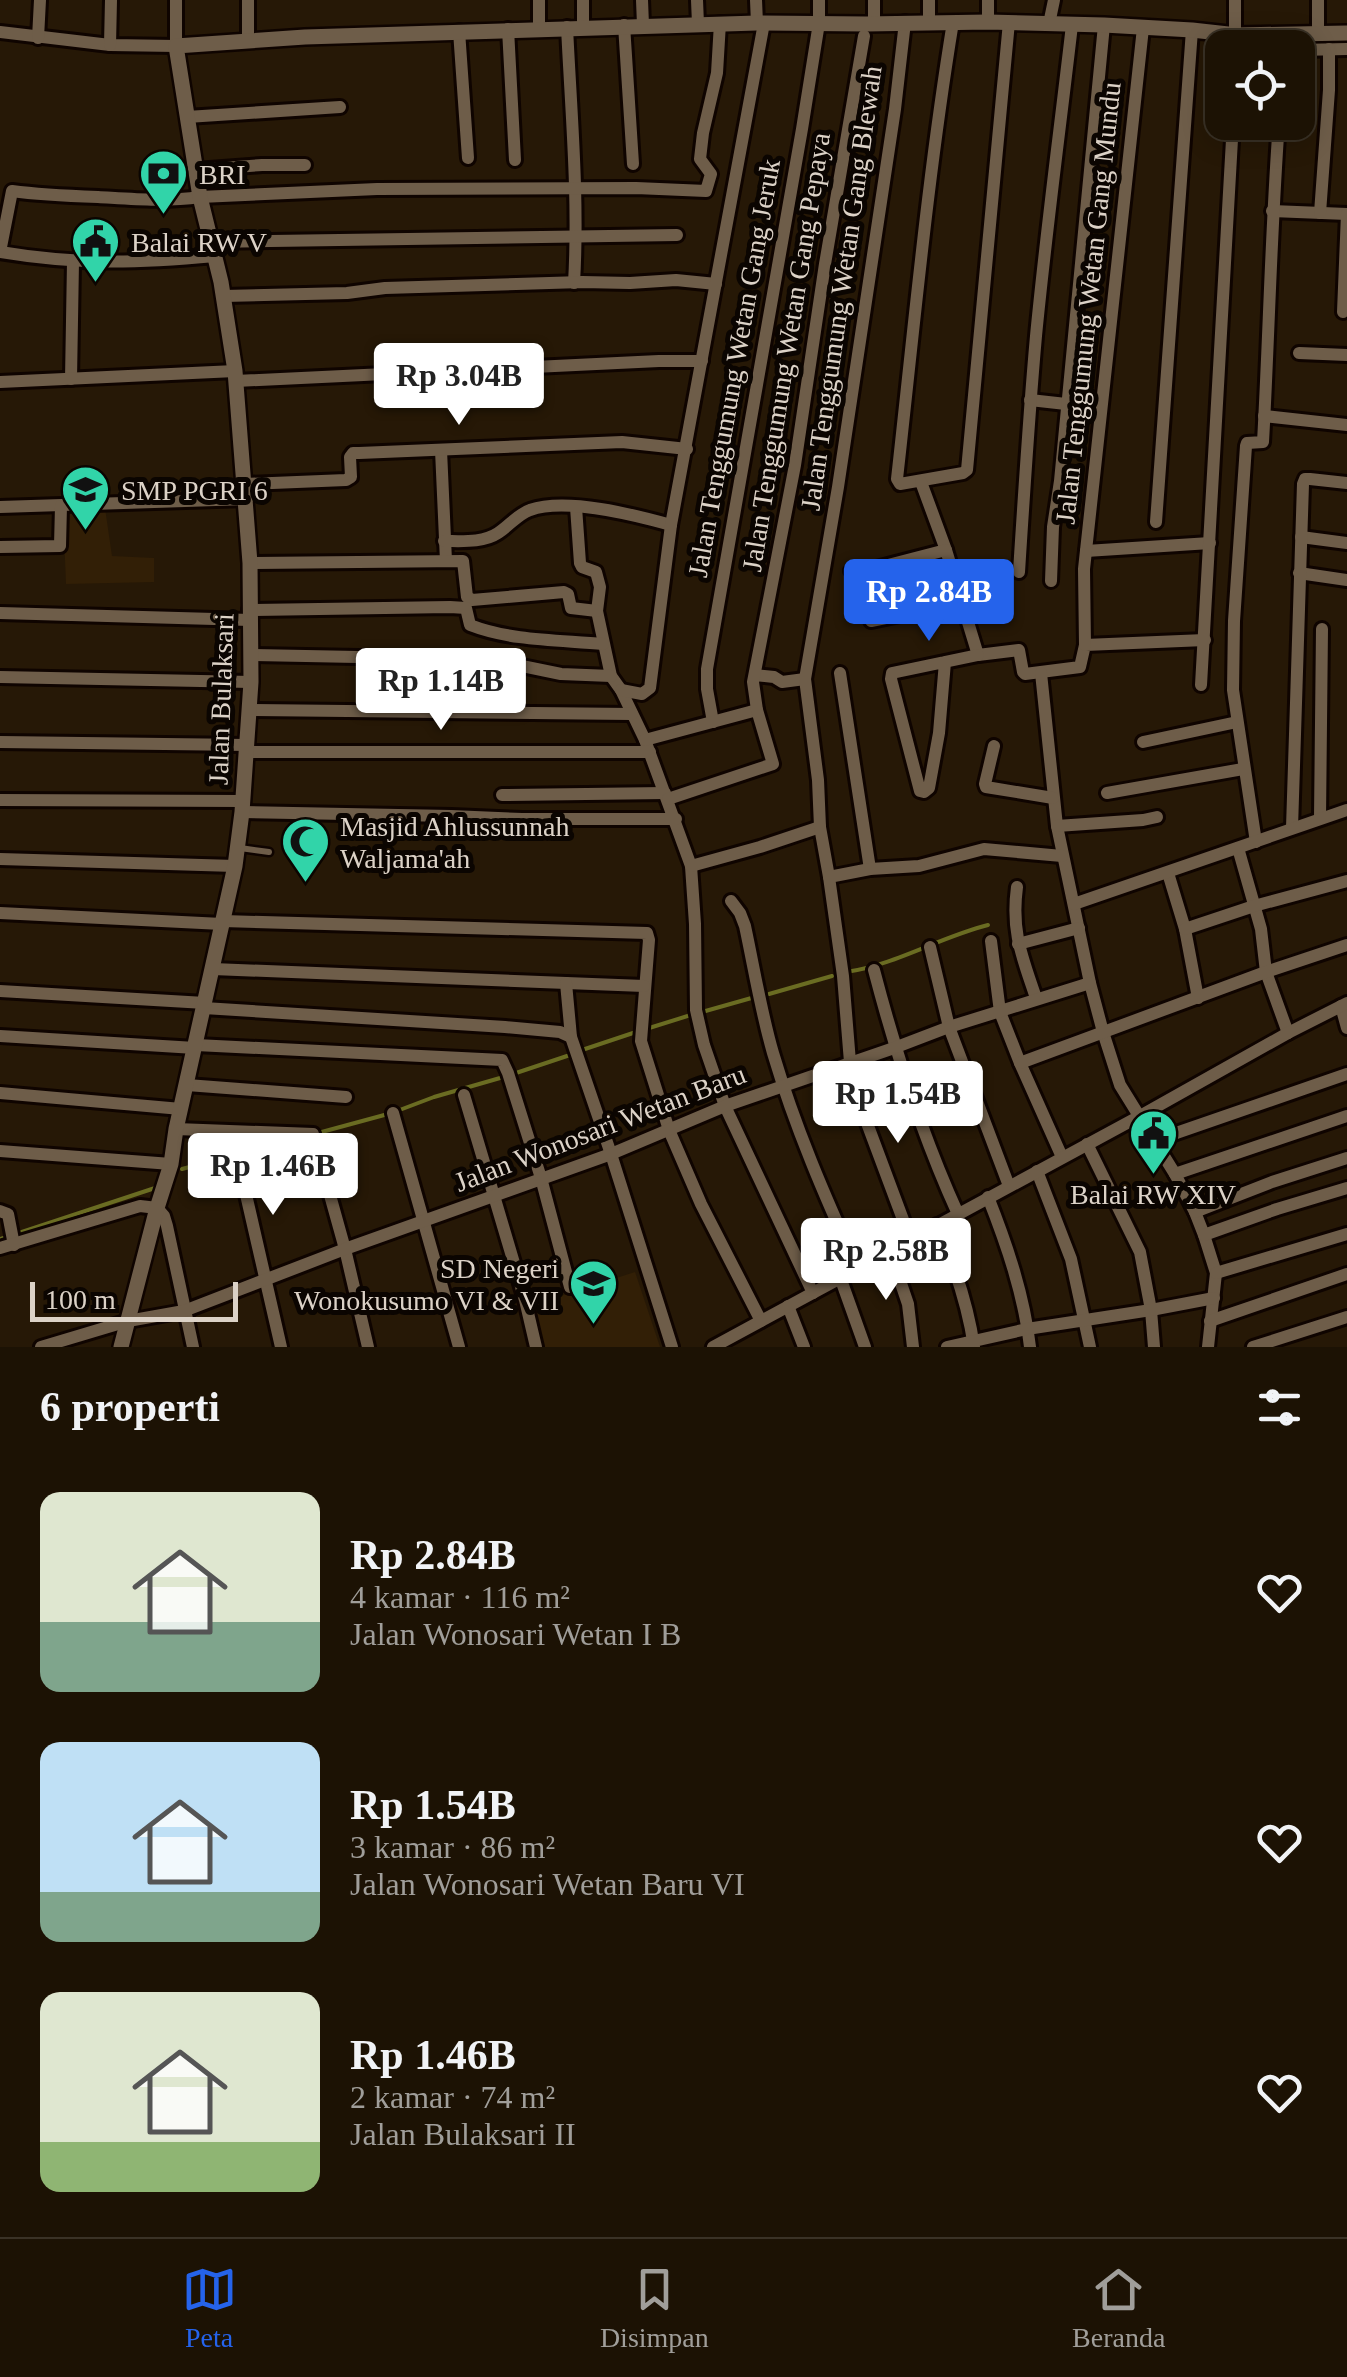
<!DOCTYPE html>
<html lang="id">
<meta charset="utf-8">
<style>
:root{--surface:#1c1204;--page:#292013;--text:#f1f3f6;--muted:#a09e9a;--line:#3a3226;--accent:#2563eb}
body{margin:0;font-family:Georgia,serif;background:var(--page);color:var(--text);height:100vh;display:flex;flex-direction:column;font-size:38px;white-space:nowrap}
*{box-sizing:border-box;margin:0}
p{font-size:32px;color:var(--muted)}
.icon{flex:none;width:55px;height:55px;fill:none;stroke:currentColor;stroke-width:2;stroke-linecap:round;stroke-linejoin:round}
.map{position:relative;height:1347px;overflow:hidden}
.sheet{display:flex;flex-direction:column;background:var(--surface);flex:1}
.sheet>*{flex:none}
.controls{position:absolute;left:1205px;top:30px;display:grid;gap:20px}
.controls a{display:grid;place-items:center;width:110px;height:110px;border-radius:20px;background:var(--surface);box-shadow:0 5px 25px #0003,0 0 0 2px var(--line);font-size:50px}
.scale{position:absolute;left:30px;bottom:25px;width:208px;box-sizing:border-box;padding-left:10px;border:5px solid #dcd2c7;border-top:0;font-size:28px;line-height:35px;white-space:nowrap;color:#dcd2c7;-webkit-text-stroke:8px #0b0501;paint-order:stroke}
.price{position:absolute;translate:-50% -85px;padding:0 22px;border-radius:10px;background:#fff;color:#222;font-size:32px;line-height:65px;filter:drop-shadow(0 2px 5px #0008)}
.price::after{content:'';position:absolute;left:50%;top:60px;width:30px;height:22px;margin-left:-15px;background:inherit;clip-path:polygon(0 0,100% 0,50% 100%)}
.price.on{background:var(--accent);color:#fff}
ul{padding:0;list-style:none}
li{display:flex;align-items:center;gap:30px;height:250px;padding:0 40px}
li span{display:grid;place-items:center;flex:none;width:280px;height:200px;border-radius:20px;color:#555}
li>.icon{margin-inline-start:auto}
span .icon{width:120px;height:120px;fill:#fffc;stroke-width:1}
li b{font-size:42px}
h2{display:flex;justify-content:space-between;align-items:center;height:120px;padding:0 40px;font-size:42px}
.dock{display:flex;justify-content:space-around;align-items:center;height:140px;border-top:2px solid var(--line);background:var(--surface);font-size:28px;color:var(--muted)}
.dock a{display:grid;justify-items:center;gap:5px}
.dock .on{color:var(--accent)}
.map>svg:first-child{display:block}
</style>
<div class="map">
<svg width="1347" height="1347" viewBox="0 0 1347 1347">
<rect width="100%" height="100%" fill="#261806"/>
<!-- built -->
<g fill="#321f06">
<path d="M105,508L112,556L154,558V582L66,584L63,510Z"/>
<path d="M635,1272L660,1347H540L529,1306Z"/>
</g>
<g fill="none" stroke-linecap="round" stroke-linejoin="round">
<!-- stream -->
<g stroke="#6a6c22" stroke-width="4">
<path d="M846,972C895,965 940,937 988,925"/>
<path d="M769,994L832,976"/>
<path d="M702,1012L755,997"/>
<path d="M646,1029L694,1014"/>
<path d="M582,1050L639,1031"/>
<path d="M513,1074L570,1055"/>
<path d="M397,1111L434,1097L507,1076"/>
<path d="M318,1133L388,1114"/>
<path d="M182,1169L296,1139"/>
<path d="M0,1239L158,1187"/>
</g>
<defs>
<path id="service" d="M240,848L269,852"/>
<g id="minor">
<path d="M539,0V28"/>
<path d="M583,0V27"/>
<path d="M642,0L643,25"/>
<path d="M697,0L698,24"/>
<path d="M756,0L757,23"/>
<path d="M874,0V23"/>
<path d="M929,0V22"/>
<path d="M988,0V22"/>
<path d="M953,22C928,174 914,327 897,479L900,484L963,473L967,470L1009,22"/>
<path d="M1049,24L1054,0"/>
<path d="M624,25L633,164"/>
<path d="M567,27C571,112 579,198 574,283"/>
<path d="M508,29L515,160"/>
<path d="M459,31L468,158"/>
<path d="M0,32L110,45L176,46V0"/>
<path d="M1318,32V0"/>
<path d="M1235,35V0"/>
<path d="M38,38L40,0"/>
<path d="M248,41V0"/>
<path d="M110,45L111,0"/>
<path d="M1298,50L1347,49"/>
<path d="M187,117L340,107"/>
<path d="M196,170L262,165H305"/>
<path d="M1272,211L1347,214"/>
<path d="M1320,213L1329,90V49"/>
<path d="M212,242L677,235"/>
<path d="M215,256C138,263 77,265 0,252L12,191C41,195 69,196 98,197C133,199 165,202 200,197L377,189L636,188L706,191L711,174L700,159L703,133L717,73L720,23"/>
<path d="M224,296L347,293L385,288L582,282L630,283L676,280L716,284"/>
<path d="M1343,312L1347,214"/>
<path d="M1299,353L1347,355"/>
<path d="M71,379L73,262"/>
<path d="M236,381L659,361H702"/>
<path d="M0,382L235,371"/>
<path d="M1030,400L1066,404"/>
<path d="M1264,416L1347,425"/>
<path d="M441,450L446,561"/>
<path d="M921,482L946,550L978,655L1019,650L1023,672L1025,674L1080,667L1085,645L1205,640"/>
<path d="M245,484L346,480L351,477L350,457L353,453H359L622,442L687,449"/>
<path d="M0,507L247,499"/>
<path d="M576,507L580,563L582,567L596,572L600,587L597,611L611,676L621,690L645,740L691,866L695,924L696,1010L704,1045L725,1106L813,1293"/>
<path d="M1156,522L1192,30"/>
<path d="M1301,537L1347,543"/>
<path d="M444,541C462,541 483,543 498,533C509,526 518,514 530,510C566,497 635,515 671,525"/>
<path d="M0,547L60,546L61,506"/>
<path d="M1086,551L1210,543"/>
<path d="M250,563L463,561L467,597L472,600L564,592L568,594L571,608L597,611"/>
<path d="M851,571H865L946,550"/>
<path d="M1019,572C1024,493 1029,414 1036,336C1046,232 1060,129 1072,25"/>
<path d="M1299,573L1347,580"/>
<path d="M1051,581L1053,527L1060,481L1104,25"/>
<path d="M249,610L450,607L466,608L470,625C511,641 559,640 603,644"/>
<path d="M0,613L250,620"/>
<path d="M871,621L963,602"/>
<path d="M1085,645L1084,569L1143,28"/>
<path d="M251,655L409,658L507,663L561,674L611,676"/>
<path d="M945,662L939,733L929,788L924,792L920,791L891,679L892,673L978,655"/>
<path d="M840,673L870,869"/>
<path d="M1041,673L1057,826L1090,983L1103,1032L1120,1085L1175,1174L1195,1212L1204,1235L1216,1273L1208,1347"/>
<path d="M755,675L774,677L782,682L805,679"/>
<path d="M0,677L251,682"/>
<path d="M1201,685L1233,122"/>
<path d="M621,690L642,694L650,688L671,525L764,23"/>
<path d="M250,710L632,714"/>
<path d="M713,722L707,689V669L802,129L819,23V0"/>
<path d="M645,740L757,710"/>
<path d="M0,742L247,745"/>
<path d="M1143,742L1237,722"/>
<path d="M994,746L985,784L986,787L1053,798"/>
<path d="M247,752H650"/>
<path d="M1107,793L1243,769"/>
<path d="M502,795L665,793"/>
<path d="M668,799L773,764L757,710L753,682L795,465L825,264L864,36"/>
<path d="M0,800L243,801"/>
<path d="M242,812L451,816L522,819H676"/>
<path d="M1320,818L1322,629"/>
<path d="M1057,826L1143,820L1157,817"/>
<path d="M1292,828L1303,484L1305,479H1310L1347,483"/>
<path d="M1256,842L1233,690L1234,621L1246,446L1247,443L1263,442C1269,335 1271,229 1279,122"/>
<path d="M1238,848L1261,929L1266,972L1288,1033"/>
<path d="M0,859L235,866"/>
<path d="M691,866L760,847L820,827"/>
<path d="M1168,873L1185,929L1198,998"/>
<path d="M829,877L820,827L818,780L805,679L838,487L895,109L905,22"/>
<path d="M1017,887C1011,932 1022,956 1036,998"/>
<path d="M731,901L740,913L745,926C754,968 761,1012 773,1053C795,1127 825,1197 857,1267"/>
<path d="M1074,904L1347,810"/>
<path d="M0,913L222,924"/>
<path d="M223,921L647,933L649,940L641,1041L669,1130L701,1204L761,1321"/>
<path d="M1185,929L1254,906L1347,881"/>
<path d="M991,941L1000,1012L1020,1063L1062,1157"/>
<path d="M1018,944L1079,928"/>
<path d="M930,947L949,1027L1009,1186"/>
<path d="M213,969L644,986"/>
<path d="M874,970C896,1054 922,1135 958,1214"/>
<path d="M566,983L571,1037"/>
<path d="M0,991L205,1003"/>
<path d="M1341,1006L1347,1028"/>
<path d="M204,1008L505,1027L560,1032L571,1037L611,1154L672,1347"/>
<path d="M0,1036L195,1048"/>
<path d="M196,1045L502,1060L508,1073L541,1178L570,1287"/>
<path d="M1020,1063L1263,973L1347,945"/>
<path d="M187,1085L346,1097"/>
<path d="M0,1093L181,1109"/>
<path d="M464,1095L525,1300L536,1347"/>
<path d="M393,1113L459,1347"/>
<path d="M176,1129L313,1134L345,1249L368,1347"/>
<path d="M1156,1140L1347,1074"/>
<path d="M1087,1144L1140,1252L1151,1310L1154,1347"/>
<path d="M0,1151L171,1164"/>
<path d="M239,1164L281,1347"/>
<path d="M1037,1171L1071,1259L1090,1347"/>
<path d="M1175,1174L1347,1116"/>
<path d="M988,1197C1007,1245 1024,1295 1030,1347"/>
<path d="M0,1211L8,1214L14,1245"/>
<path d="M1195,1212L1272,1182L1347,1158"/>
<path d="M937,1225C954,1264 968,1305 974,1347"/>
<path d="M1204,1235L1277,1209L1347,1188"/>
<path d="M911,1241L864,1115L850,1062L843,976L829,877L870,869L919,866L984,849L1062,856"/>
<path d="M0,1248L140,1206L157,1208L164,1216L167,1226L193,1347"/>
<path d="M890,1251L908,1304L913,1347"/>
<path d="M1216,1273L1347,1234"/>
<path d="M840,1277L865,1347"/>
<path d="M788,1306L804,1347"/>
<path d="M1210,1321L1347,1274"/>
<path d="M41,1347L128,1321L184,1311L345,1249L611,1154L725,1106L894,1048L949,1027L1090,983"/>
<path d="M713,1347L1140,1116L1288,1033L1347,1003"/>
<path d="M947,1347L1027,1329L1151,1310L1214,1298"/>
<path d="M1253,1347L1347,1317"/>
</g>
<path id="tertiary" d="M121,1347L157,1208L171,1164L176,1129L235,866L242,812L251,682L250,563L235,371L221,282L200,197L176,46L305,37L757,23L866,24L988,22L1104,25L1192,30L1237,35L1347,33"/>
</defs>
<!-- service casing -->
<use href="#service" stroke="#0f0400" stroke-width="11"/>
<!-- minor casing -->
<use href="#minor" stroke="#0f0400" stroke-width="18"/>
<!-- tertiary casing -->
<use href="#tertiary" stroke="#0f0400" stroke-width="20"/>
<!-- service -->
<use href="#service" stroke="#6e5d49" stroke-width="6"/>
<!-- minor -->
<use href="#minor" stroke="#6e5d49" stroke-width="12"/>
<!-- tertiary -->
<use href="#tertiary" stroke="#6e5d49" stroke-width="15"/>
</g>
<!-- icons -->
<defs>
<symbol id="bank-pin" viewBox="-11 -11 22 30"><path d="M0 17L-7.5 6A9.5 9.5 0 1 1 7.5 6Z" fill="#31d4a9" stroke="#0b0501"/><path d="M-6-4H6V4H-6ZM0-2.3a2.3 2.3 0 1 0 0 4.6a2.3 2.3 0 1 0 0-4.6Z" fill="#111"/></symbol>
<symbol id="civic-pin" viewBox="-11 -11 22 30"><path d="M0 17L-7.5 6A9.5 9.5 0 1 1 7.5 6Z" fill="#31d4a9" stroke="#0b0501"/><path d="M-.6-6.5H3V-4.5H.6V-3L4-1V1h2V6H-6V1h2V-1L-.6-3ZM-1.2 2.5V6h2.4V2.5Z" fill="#111"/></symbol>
<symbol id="school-pin" viewBox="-11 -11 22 30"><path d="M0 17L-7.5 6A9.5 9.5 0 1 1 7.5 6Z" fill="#31d4a9" stroke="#0b0501"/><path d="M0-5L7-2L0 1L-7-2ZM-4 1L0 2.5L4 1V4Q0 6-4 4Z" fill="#111"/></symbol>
<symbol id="mosque-pin" viewBox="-11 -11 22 30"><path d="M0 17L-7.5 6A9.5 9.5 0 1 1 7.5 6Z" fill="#31d4a9" stroke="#0b0501"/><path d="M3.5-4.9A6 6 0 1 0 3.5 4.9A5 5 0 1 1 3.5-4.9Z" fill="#111"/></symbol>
</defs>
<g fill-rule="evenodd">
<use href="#bank-pin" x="136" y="146" width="55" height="75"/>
<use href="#civic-pin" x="68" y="214" width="55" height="75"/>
<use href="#school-pin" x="58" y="462" width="55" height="75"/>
<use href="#mosque-pin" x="278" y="814" width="55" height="75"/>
<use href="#civic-pin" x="1126" y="1106" width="55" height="75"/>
<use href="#school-pin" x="566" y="1256" width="55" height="75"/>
</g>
<g text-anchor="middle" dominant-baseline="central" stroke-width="10" stroke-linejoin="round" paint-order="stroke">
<!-- poi labels -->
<g font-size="28" fill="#dcd2c7" stroke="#0b0501" text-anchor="start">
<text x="199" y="174">BRI</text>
<text x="131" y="242">Balai RW V</text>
<text x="121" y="490">SMP PGRI 6</text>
<text x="340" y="826">Masjid Ahlussunnah<tspan x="340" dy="32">Waljama'ah</tspan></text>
<text x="1153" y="1194" text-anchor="middle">Balai RW XIV</text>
<text x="559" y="1268" text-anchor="end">SD Negeri<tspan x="559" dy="32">Wonokusumo VI &amp; VII</tspan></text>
</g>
<!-- street labels -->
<g font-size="28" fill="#dcd2c7" stroke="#0b0501">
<text transform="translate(841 288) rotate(-82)">Jalan Tenggumung Wetan Gang Blewah</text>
<text transform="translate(1088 303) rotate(-84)">Jalan Tenggumung Wetan Gang Mundu</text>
<text transform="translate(786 352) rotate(-81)">Jalan Tenggumung Wetan Gang Pepaya</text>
<text transform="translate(734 368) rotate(-80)">Jalan Tenggumung Wetan Gang Jeruk</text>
<text transform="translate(221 699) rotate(-88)">Jalan Bulaksari</text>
<text transform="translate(600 1128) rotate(-21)">Jalan Wonosari Wetan Baru</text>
</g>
</g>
</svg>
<div class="controls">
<a><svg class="icon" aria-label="locate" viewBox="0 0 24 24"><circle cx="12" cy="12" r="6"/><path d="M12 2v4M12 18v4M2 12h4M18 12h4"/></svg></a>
</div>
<div class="scale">100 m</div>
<b class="price" style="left:459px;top:428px">Rp 3.04B</b>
<b class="price on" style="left:929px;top:644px">Rp 2.84B</b>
<b class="price" style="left:441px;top:733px">Rp 1.14B</b>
<b class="price" style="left:898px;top:1146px">Rp 1.54B</b>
<b class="price" style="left:273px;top:1218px">Rp 1.46B</b>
<b class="price" style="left:886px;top:1303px">Rp 2.58B</b>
</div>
<section class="sheet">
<h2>6 properti<svg class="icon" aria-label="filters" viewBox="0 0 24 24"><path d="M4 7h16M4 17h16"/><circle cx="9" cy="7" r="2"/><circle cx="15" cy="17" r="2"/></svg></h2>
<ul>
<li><span style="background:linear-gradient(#dfe7d0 65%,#7fa58c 0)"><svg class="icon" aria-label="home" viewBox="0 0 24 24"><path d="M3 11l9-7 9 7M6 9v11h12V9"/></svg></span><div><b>Rp 2.84B</b><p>4 kamar · 116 m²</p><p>Jalan Wonosari Wetan I B</p></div><svg class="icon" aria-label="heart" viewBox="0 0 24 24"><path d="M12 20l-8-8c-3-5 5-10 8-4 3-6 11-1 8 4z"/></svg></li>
<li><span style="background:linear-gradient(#bfe0f5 75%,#7fa58c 0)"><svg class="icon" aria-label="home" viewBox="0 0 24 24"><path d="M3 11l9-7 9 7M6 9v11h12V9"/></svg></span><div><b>Rp 1.54B</b><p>3 kamar · 86 m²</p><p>Jalan Wonosari Wetan Baru VI</p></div><svg class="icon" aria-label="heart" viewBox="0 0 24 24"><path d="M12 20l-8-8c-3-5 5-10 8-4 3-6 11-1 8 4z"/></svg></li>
<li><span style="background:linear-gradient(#dfe7d0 75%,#8fb573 0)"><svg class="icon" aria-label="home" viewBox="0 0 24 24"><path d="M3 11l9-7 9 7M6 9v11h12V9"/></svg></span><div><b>Rp 1.46B</b><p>2 kamar · 74 m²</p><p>Jalan Bulaksari II</p></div><svg class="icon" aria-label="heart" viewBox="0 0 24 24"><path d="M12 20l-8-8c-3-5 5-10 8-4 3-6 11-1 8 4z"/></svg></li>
</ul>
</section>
<nav class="dock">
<a class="on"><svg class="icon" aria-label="map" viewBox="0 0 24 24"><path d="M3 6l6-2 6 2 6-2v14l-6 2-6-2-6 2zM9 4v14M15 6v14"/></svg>Peta</a>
<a><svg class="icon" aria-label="saved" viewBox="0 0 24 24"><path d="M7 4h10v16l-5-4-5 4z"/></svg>Disimpan</a>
<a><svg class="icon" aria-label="home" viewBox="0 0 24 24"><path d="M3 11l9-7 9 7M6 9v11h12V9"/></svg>Beranda</a>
</nav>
